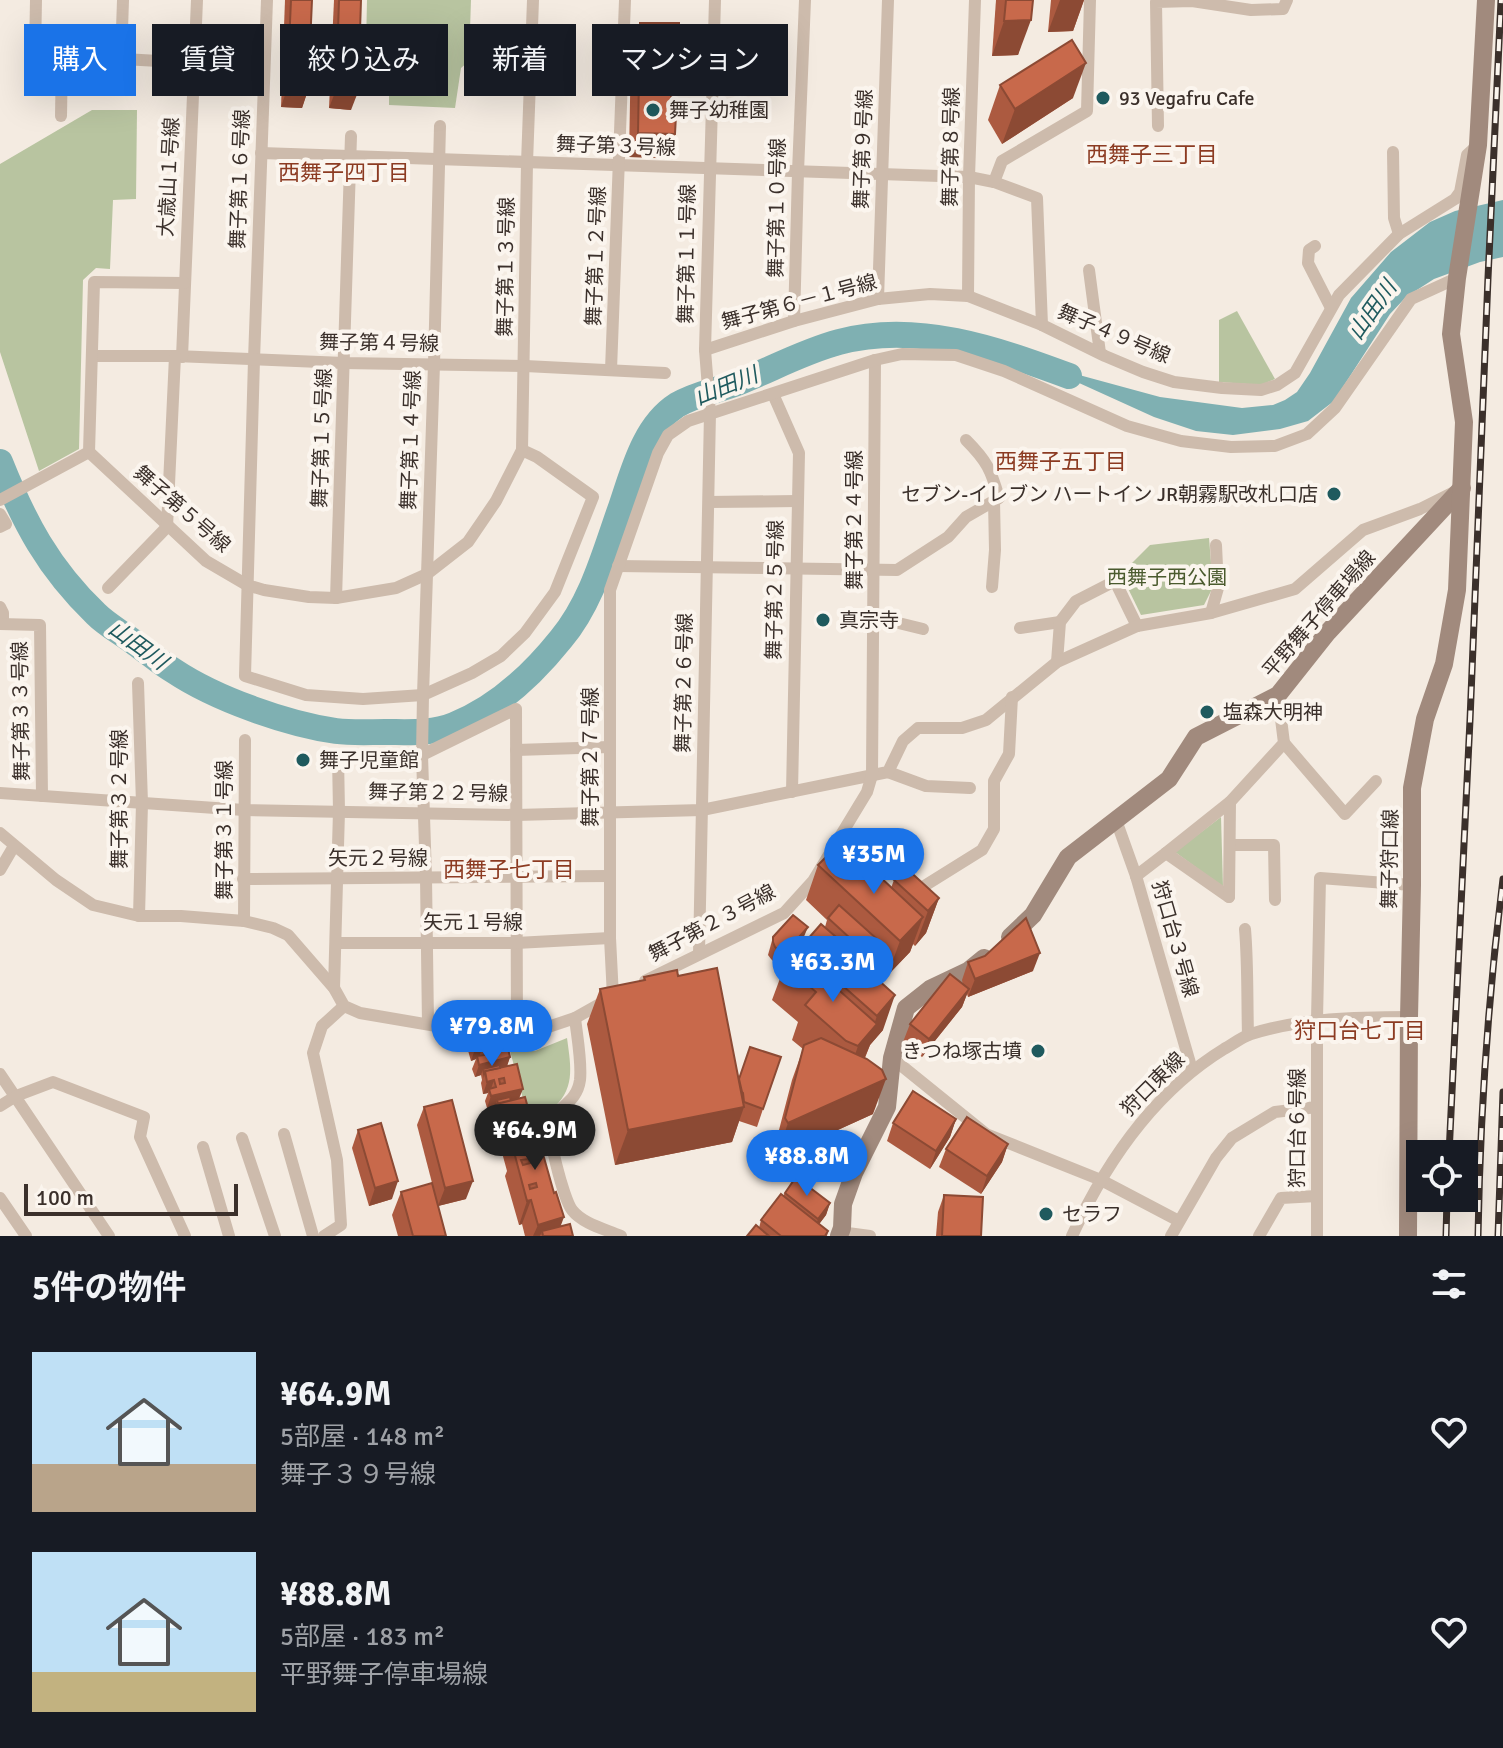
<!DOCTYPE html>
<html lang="ja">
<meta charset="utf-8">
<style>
:root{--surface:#171b24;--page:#20242c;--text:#f1f3f6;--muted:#9ea1a6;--accent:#1a73e8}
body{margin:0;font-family:Signika,"Noto Sans JP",sans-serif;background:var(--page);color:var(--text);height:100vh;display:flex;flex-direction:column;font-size:30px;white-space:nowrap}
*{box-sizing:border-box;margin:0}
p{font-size:26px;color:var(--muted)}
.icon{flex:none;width:44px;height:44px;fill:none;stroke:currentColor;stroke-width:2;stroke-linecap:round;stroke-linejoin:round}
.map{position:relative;height:1236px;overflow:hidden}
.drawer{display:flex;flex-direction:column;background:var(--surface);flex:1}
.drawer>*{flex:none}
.guide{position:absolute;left:24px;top:24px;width:800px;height:72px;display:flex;gap:16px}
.buttons{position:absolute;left:1406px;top:1140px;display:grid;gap:16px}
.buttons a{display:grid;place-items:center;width:72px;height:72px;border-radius:0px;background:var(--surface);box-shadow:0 8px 32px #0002;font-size:40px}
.scale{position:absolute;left:24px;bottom:20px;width:214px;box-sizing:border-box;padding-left:8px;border:4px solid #3b302b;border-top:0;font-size:22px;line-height:28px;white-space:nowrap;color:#3b302b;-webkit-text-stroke:6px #fbf5ee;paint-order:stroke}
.price{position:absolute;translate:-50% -68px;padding:0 18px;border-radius:28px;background:var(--accent);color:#fff;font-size:26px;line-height:52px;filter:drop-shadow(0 2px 4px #0008)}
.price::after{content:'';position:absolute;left:50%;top:48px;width:24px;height:18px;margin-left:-12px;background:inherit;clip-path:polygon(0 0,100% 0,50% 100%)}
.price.selected{background:#222;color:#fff}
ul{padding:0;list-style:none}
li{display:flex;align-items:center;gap:24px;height:200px;padding:0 32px}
li span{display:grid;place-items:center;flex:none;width:224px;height:160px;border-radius:0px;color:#555}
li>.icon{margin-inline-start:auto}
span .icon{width:96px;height:96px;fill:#fffc;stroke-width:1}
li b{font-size:34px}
h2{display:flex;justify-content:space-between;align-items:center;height:96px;padding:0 32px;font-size:34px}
.chip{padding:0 28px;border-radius:0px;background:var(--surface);box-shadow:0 8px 32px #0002;font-size:28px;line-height:72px}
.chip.selected{background:var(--accent);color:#fff}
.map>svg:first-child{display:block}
</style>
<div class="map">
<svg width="1503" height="1236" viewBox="0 0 1503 1236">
<rect width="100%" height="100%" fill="#f4ebe1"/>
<!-- green -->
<g fill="#b8c4a0">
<path d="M367,0H471L469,61L461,68L455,108L389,105V94H365Z"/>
<path d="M92,110H137L136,199L113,200L110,269L96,268L83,280L79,449L39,471L0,352V164Z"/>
<path d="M1237,311L1275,379L1261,385L1219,382V320Z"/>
<path d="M1209,538L1213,587L1204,605L1141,615L1121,574L1150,545Z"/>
<path d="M1221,817L1223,887L1175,852Z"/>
<path d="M567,1038C571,1068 576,1090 550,1111C542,1117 536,1119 531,1128L510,1051L520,1049L535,1051Z"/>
</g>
<!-- water -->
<path fill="#7fb0b2" d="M1503,200V257L1480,262L1434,279L1406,297L1390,314L1334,401L1308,421L1280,429L1233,435L1196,431L1154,417L1035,363L1160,397L1242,408L1273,405L1285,400L1297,392L1310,373L1351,298L1391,252L1430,222L1455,211Z"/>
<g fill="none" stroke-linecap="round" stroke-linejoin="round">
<!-- river -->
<path stroke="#7fb0b2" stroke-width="26" d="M0,462C24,522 48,568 96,614C107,625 122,633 135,643C148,652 160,663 174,671C216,699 287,724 336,731C352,733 369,732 385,732C408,732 432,734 454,725C497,708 533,674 561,639C592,602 605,552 621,507C633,472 644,426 677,405C697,393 721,390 742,381C774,368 805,351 839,342C917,321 996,349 1069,376"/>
<!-- street -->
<g stroke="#cdbbac" stroke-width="12">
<path d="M36,0L35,54L194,63"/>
<path d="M267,0L254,360L245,676L306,695L363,699L423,695L472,673L501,656L525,633L555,592L593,497L537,457L522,450L527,163L533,0"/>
<path d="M121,59L123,0"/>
<path d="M61,116L62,56"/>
<path d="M1158,126L1156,2L1192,1L1251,10L1283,9L1287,0"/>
<path d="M1393,152L1394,218L1399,234"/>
<path d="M261,153L969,177L994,182L1037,198L1042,325"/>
<path d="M994,182L1002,161L1087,111L1090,0"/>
<path d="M1315,246L1309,250L1308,263L1331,308"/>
<path d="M1089,270L1100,353"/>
<path d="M968,296L969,177L975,0"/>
<path d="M878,299L888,0"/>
<path d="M794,321L798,172L805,0"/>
<path d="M705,350L794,321L878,299L930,294L968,296L1042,325L1105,356L1143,372L1174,382L1222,388L1261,390L1277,385L1295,373L1339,295L1399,234L1455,199L1460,192L1467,155L1478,145"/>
<path d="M92,356H175L344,363L525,366L665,373"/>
<path d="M182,357L197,0"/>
<path d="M611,370L625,0"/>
<path d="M773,394L799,453L792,792"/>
<path d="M89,452L206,561L247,585L264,590L309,597L336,598L396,588L427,574L468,542L496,501L522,450"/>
<path d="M0,500L89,452L94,282L184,283"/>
<path d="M709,502L797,501"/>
<path d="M0,514L6,524L0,527"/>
<path d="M618,566L897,570L948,537L966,517L999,498C991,470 987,461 966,440"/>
<path d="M992,587L995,550L994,501"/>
<path d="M108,588L167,527L175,356"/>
<path d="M336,598L351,136"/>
<path d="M0,607L3,613V624"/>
<path d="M1211,613L1218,588L1216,545"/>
<path d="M874,617L923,629"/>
<path d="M0,624L40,625L42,796"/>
<path d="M1020,628L1060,622"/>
<path d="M1057,662L1060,622L1076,601L1115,581L1137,626"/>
<path d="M138,683L142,803L139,916"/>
<path d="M1284,743L1345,814L1376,781"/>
<path d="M516,750L610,747"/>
<path d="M422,755L516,709L517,1033"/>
<path d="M888,772L926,786L970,788"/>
<path d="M0,793L244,810L516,815L702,810L888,772L903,741L918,728H962L986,720L1057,662L1137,626L1211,613L1295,589L1363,530L1420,509L1452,493"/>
<path d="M1116,820L1136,876L1192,1070"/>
<path d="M0,833L56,880L93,905L139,916H181L244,921L273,928L288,935L334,988L344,1006L360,1013L460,1030L517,1033L539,1030L575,1018L607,1000"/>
<path d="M1230,845H1274L1275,900"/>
<path d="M0,870L14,846"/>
<path d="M1136,876L1166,853"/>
<path d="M243,879L610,876"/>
<path d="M913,893L982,850L994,829V781L1009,754L1012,697"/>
<path d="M1229,897L1166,853L1230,802L1284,743L1278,695"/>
<path d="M1229,897L1230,802"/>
<path d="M244,921L245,740"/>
<path d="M1245,929C1248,964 1247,999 1248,1035"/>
<path d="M337,943H516L610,938"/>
<path d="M699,953L710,413L705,350L715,0"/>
<path d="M645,981L784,913L813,881L867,792L872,775L875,360"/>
<path d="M334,988L339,811L338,757"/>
<path d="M613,997L610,938V590L658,453L668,435L688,421L875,360L902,354L956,355L1004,371L1127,426L1181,441L1231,447L1275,446L1307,434L1335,408L1411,299L1457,278"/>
<path d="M575,1018C577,1036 582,1062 580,1080C577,1102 560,1105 552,1120C545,1131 564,1199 572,1210C583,1224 605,1229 621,1236"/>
<path d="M428,1024L426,877L422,755L423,695L434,364L440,126"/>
<path d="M892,1058L986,1134L1101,1180L1179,1221"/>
<path d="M0,1074L109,1236"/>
<path d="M0,1106L16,1096L53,1082L144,1117L140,1137L185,1236"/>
<path d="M284,1134L313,1236"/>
<path d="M242,1138L275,1236"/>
<path d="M203,1147L229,1236"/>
<path d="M0,1198L26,1236"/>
<path d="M840,1232L870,1236"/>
<path d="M324,1236L341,1225L337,1160L313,1053L322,1026L344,1006"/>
<path d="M1072,1236C1106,1162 1154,1092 1224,1049C1233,1044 1242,1037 1251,1034C1302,1018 1356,1017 1409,1017"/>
<path d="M1171,1236L1216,1158L1232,1138L1275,1112L1317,1107"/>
<path d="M1259,1236L1281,1198L1317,1196"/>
<path d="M1317,1236V1020L1320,878L1412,885"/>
</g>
<!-- secondary -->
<g stroke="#a18a7d" stroke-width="18">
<path d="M1010,937L1033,915L1068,857L1169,779L1196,737L1278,695L1328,632L1462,488"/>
<path d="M839,1236L842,1228L843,1204L854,1173L887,1107L892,1058L906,1008L930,989L968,971L984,958"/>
<path d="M1408,1236L1409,1017L1412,885V788L1425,719L1444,664L1457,590L1464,422L1451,334L1457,278L1478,145L1486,0"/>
</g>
<defs>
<g id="rail">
<path d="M1449,1154L1470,720L1488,278L1501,0"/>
<path d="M1446,1236L1447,1198"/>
<path d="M1478,1236C1480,1117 1488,998 1503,879"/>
<path d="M1498,1236L1503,1092"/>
</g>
</defs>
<!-- rail casing -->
<use href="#rail" stroke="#3b302b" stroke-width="7"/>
<!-- rail -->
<use href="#rail" stroke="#fbf5ee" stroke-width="4" stroke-dasharray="12" stroke-linecap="butt"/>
</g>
<!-- wall -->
<g fill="#ac5a40">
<path d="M285,0H312L308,90L302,108L281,107Z"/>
<path d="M334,0H361L351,110L329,108Z"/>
<path d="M996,0H1033L1018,55L992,56Z"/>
<path d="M1051,0H1084L1073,31L1048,32Z"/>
<path d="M640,23L679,43L672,62L666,158L629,157L631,46Z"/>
<path d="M1000,85L1073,98L1002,144L988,120Z"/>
<path d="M818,865L852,874L891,888L894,880L939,898L926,933L915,946L913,944L910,952L887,976L879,968L877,973L879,974L877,979L883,1030L870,1045L865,1058L873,1114L776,1158L773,1153L792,1080L803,1049L792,1040L798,1022L772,1000L785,965L798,954L800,948L825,927L827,920L806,900Z"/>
<path d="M773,937L803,939L779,967L771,959L768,955Z"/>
<path d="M968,962L1033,971L968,997L967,994L962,1007L922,1057L903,1042L910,1024L963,985L962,980Z"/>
<path d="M678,976L739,1078L763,1109L757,1127L739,1121L732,1142L615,1165L587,1024L600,989L643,981L644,977Z"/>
<path d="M472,1035H492L510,1057L507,1066L519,1099L531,1119L542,1151L560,1226L573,1236H525L522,1224L519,1225L505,1176L507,1171L501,1149L503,1143L494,1145L493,1138L497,1124L490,1126L488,1117L491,1107L487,1108L485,1101L488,1093L483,1094L481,1083L482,1080L481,1075L475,1077L472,1069L476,1059L471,1061L467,1047Z"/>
<path d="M424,1107L466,1199L438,1206L417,1125Z"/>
<path d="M956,1119L950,1137L930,1169L887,1141L893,1123Z"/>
<path d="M358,1130L392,1199L369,1206L352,1148Z"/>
<path d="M1008,1144L1002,1162L981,1194L939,1167L946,1149Z"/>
<path d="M401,1192L446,1236H398L392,1215Z"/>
<path d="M785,1193L830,1203L826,1215L819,1224L828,1231L827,1236H747L759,1228L761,1220L783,1196Z"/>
<path d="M944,1195L981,1236H936L938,1212Z"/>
</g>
<!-- shaded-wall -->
<g fill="#8c4a34">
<path d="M1060,0H1084L1073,31L1048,32Z"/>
<path d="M1031,20L1018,55L992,56L1004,21Z"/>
<path d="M679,43L670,66L672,45Z"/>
<path d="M1086,63L1073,98L1002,144L1015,109Z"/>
<path d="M287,89L308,90L302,108L281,107Z"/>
<path d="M336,90L358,92L351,110L329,108Z"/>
<path d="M638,133L675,134L666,158L629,157Z"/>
<path d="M939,898L926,933L915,946L928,911Z"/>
<path d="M923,917L910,952L887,976L900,941Z"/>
<path d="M808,927L803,939L779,967L783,955Z"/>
<path d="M887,948L874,983L862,996L875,961Z"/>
<path d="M1040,953L1033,971L968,997L975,979Z"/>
<path d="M969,989L962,1007L922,1057L929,1039Z"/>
<path d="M895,995L883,1030L870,1045L864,1059L846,1081L858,1046L872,1030L877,1016Z"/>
<path d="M483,1047L478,1059L477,1056L476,1059L471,1061L475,1049Z"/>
<path d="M510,1057L506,1069H483L481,1075L475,1077L479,1065Z"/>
<path d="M886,1079L873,1114L776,1158L788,1123Z"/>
<path d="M494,1080L490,1092L489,1089L488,1093L483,1094L487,1082Z"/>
<path d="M523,1089L518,1101L497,1100L495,1106L492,1105L491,1107L487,1108L491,1096Z"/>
<path d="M744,1107L732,1142L615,1165L628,1130Z"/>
<path d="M510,1112L501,1114L497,1124L490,1126L494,1114Z"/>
<path d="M511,1113L507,1125L504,1120L502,1126L498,1127L503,1115Z"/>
<path d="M956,1119L950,1137L930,1169L936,1151Z"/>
<path d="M507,1131L503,1143L494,1145L499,1133Z"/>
<path d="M1008,1144L1002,1162L981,1194L987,1176Z"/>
<path d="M398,1181L392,1199L369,1206L375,1188Z"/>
<path d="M473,1181L466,1199L438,1206L445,1188Z"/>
<path d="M531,1200L522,1224L519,1225L527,1201Z"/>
<path d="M830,1203L826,1215L814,1231L818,1219Z"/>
<path d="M564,1217L557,1236L542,1231L540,1236H533L538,1225Z"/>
</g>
<!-- building -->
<g fill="#c8694b" stroke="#8c4a34" stroke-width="2" fill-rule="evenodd">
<path d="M291,0H312L308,90L287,89Z"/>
<path d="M339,0H361L358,92L336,90Z"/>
<path d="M1006,0H1033L1031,20L1004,21Z"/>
<path d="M640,23H679V43L672,45L671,112L676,115L675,134L638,133Z"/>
<path d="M1072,40L1086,63L1015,109L1000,85Z"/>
<path d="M830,853L852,874L864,862L923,917L900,941L818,865Z"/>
<path d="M905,867L939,898L928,911L894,880Z"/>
<path d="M839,905L887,948L875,961L828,918Z"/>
<path d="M793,915L808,927L783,955L775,947L773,942V937Z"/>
<path d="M1026,918L1040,953L975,979L968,962L985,956Z"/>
<path d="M821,924L879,974L876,978L895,995L877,1016L800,948Z"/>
<path d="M796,952L877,1024L858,1046L846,1041L805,1005L816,992L785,965Z"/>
<path d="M717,968L744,1107L628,1130L600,989L645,980L644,977L677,970L678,976Z"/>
<path d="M950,974L969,989L929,1039L910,1024Z"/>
<path d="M491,1030L492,1035L504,1032L510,1057L479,1065L477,1056L485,1055L483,1047L475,1049L472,1035ZM493,1046L494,1050L489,1052L488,1048Z"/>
<path d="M821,1038L867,1059L882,1070L886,1079L788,1123L785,1118L804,1045Z"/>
<path d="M750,1047L781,1057L763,1109L744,1102L743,1093L742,1092L739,1079Z"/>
<path d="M517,1064L523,1089L491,1096L489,1089L496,1087L494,1080L487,1082L485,1071ZM504,1078L505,1083L500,1084L499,1079Z"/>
<path d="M500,1065V1068L485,1071L484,1074L483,1069Z"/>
<path d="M913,1091L956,1119L936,1151L893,1123Z"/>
<path d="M510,1097L511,1101L498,1104L497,1100Z"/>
<path d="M525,1097L531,1119L510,1125L507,1131L499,1133L497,1126L505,1124L504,1120L513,1118L511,1113L503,1115L502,1112L494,1114L492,1105Z"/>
<path d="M452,1100L473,1181L445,1188L424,1107Z"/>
<path d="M967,1117L1008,1144L987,1176L946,1149Z"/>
<path d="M535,1118L544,1146L541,1147L554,1193L556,1192L564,1217L538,1225L531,1200L527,1201L514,1152L517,1151L510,1125ZM528,1159L530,1163L523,1165L521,1160ZM536,1183L537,1187L530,1189L529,1185Z"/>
<path d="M381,1123L398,1181L375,1188L358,1130Z"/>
<path d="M796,1177L830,1203L818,1219L785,1193Z"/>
<path d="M432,1183L446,1236H413L401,1192Z"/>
<path d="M781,1194L828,1231L825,1236H781L761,1220Z"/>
<path d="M944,1195L983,1197L981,1236H942Z"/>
<path d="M570,1224L573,1236H543L542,1231Z"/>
<path d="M756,1225L769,1236H747Z"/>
</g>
<!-- markers -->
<g fill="#1f5a5e" stroke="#fbf5ee" stroke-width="3">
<circle cx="1103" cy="98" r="8"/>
<circle cx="653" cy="110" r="8"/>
<circle cx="1334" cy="494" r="8"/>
<circle cx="823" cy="620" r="8"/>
<circle cx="1207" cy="712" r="8"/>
<circle cx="303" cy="760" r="8"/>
<circle cx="1038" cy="1051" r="8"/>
<circle cx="1046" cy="1214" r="8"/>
</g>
<g text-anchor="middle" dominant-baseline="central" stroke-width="8" stroke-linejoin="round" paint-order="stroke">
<!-- poi labels -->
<g font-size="20" fill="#3b302b" stroke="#fbf5ee" text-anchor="start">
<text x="1119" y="98">93 Vegafru Cafe</text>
<text x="669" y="110">舞子幼稚園</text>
<text x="1318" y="494" text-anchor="end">セブン-イレブン ハートイン JR朝霧駅改札口店</text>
<text x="839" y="620">真宗寺</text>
<text x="1223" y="712">塩森大明神</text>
<text x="319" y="760">舞子児童館</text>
<text x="1022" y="1051" text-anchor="end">きつね塚古墳</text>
<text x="1062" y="1214">セラフ</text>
</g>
<!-- street labels -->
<g font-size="20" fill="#3b302b" stroke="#fbf5ee">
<text transform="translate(616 146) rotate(2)">舞子第３号線</text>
<text transform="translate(951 147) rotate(-89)">舞子第８号線</text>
<text transform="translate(863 149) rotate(-88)">舞子第９号線</text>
<text transform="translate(169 177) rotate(-87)">大歳山１号線</text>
<text transform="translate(240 179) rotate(-88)">舞子第１６号線</text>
<text transform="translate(777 208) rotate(-89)">舞子第１０号線</text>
<text transform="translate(687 254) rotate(-89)">舞子第１１号線</text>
<text transform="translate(596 256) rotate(-88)">舞子第１２号線</text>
<text transform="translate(506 267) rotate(-89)">舞子第１３号線</text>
<text transform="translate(799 302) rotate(-15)">舞子第６－１号線</text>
<text transform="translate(1114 334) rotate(23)">舞子４９号線</text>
<text transform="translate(379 343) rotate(1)">舞子第４号線</text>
<text transform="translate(322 438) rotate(-88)">舞子第１５号線</text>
<text transform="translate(411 440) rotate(-88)">舞子第１４号線</text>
<text transform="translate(182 509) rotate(41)">舞子第５号線</text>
<text transform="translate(854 520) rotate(-90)">舞子第２４号線</text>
<text transform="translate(775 590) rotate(-89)">舞子第２５号線</text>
<text transform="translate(1319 614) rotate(-49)">平野舞子停車場線</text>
<text transform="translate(684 683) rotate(-89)">舞子第２６号線</text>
<text transform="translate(21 711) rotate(-91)">舞子第３３号線</text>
<text transform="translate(590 757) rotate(-90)">舞子第２７号線</text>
<text transform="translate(438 793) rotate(1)">舞子第２２号線</text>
<text transform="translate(119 799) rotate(-90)">舞子第３２号線</text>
<text transform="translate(224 830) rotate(-90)">舞子第３１号線</text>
<text x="378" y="858">矢元２号線</text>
<text transform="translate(1390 859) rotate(-89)">舞子狩口線</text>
<text x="473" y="922">矢元１号線</text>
<text transform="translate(712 923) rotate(-28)">舞子第２３号線</text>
<text transform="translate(1175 939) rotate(74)">狩口台３号線</text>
<text transform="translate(1153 1084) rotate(-45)">狩口東線</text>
<text transform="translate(1297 1128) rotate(-90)">狩口台６号線</text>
</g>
<!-- park labels -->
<g font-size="20" fill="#4a5a2e" stroke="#fbf5ee">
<text x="1167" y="577">西舞子西公園</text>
</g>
<!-- neighbourhood labels -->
<g font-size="22" fill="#8c3b22" stroke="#fbf5ee">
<text x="1152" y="154">西舞子三丁目</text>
<text x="344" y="172">西舞子四丁目</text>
<text x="1061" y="461">西舞子五丁目</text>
<text x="509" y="869">西舞子七丁目</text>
<text x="1360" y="1030">狩口台七丁目</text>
</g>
<!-- water labels -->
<g font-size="22" font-style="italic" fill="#1f5a5e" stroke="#fbf5ee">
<text transform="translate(1372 310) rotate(-55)">山田川</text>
<text transform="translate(726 386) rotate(-22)">山田川</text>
<text transform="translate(138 645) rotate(36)">山田川</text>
</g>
</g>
</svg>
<div class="buttons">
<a><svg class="icon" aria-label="locate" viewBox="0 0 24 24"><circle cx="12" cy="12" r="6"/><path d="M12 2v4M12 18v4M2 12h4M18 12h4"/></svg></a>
</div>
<div class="scale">100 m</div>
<b class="price" style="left:874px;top:896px">¥35M</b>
<b class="price" style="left:833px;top:1004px">¥63.3M</b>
<b class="price" style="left:492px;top:1068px">¥79.8M</b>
<b class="price selected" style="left:535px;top:1172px">¥64.9M</b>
<b class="price" style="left:807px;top:1198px">¥88.8M</b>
<div class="guide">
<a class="chip selected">購入</a>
<a class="chip">賃貸</a>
<a class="chip">絞り込み</a>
<a class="chip">新着</a>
<a class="chip">マンション</a>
</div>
</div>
<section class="drawer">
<h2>5件の物件<svg class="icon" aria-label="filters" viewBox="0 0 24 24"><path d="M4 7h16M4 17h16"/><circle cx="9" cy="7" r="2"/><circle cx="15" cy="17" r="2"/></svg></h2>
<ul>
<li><span style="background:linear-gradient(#bfe0f5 70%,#b9a48a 0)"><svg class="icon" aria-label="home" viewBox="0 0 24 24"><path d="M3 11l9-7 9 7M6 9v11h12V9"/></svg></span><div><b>¥64.9M</b><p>5部屋 · 148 m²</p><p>舞子３９号線</p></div><svg class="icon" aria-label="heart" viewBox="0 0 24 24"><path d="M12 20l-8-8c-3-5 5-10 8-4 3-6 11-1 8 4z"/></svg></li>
<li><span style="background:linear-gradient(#bfe0f5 75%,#c2b280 0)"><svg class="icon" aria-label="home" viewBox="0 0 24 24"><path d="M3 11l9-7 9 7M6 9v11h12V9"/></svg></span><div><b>¥88.8M</b><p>5部屋 · 183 m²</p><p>平野舞子停車場線</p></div><svg class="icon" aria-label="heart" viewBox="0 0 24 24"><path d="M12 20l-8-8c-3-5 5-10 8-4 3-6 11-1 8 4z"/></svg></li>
</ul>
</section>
